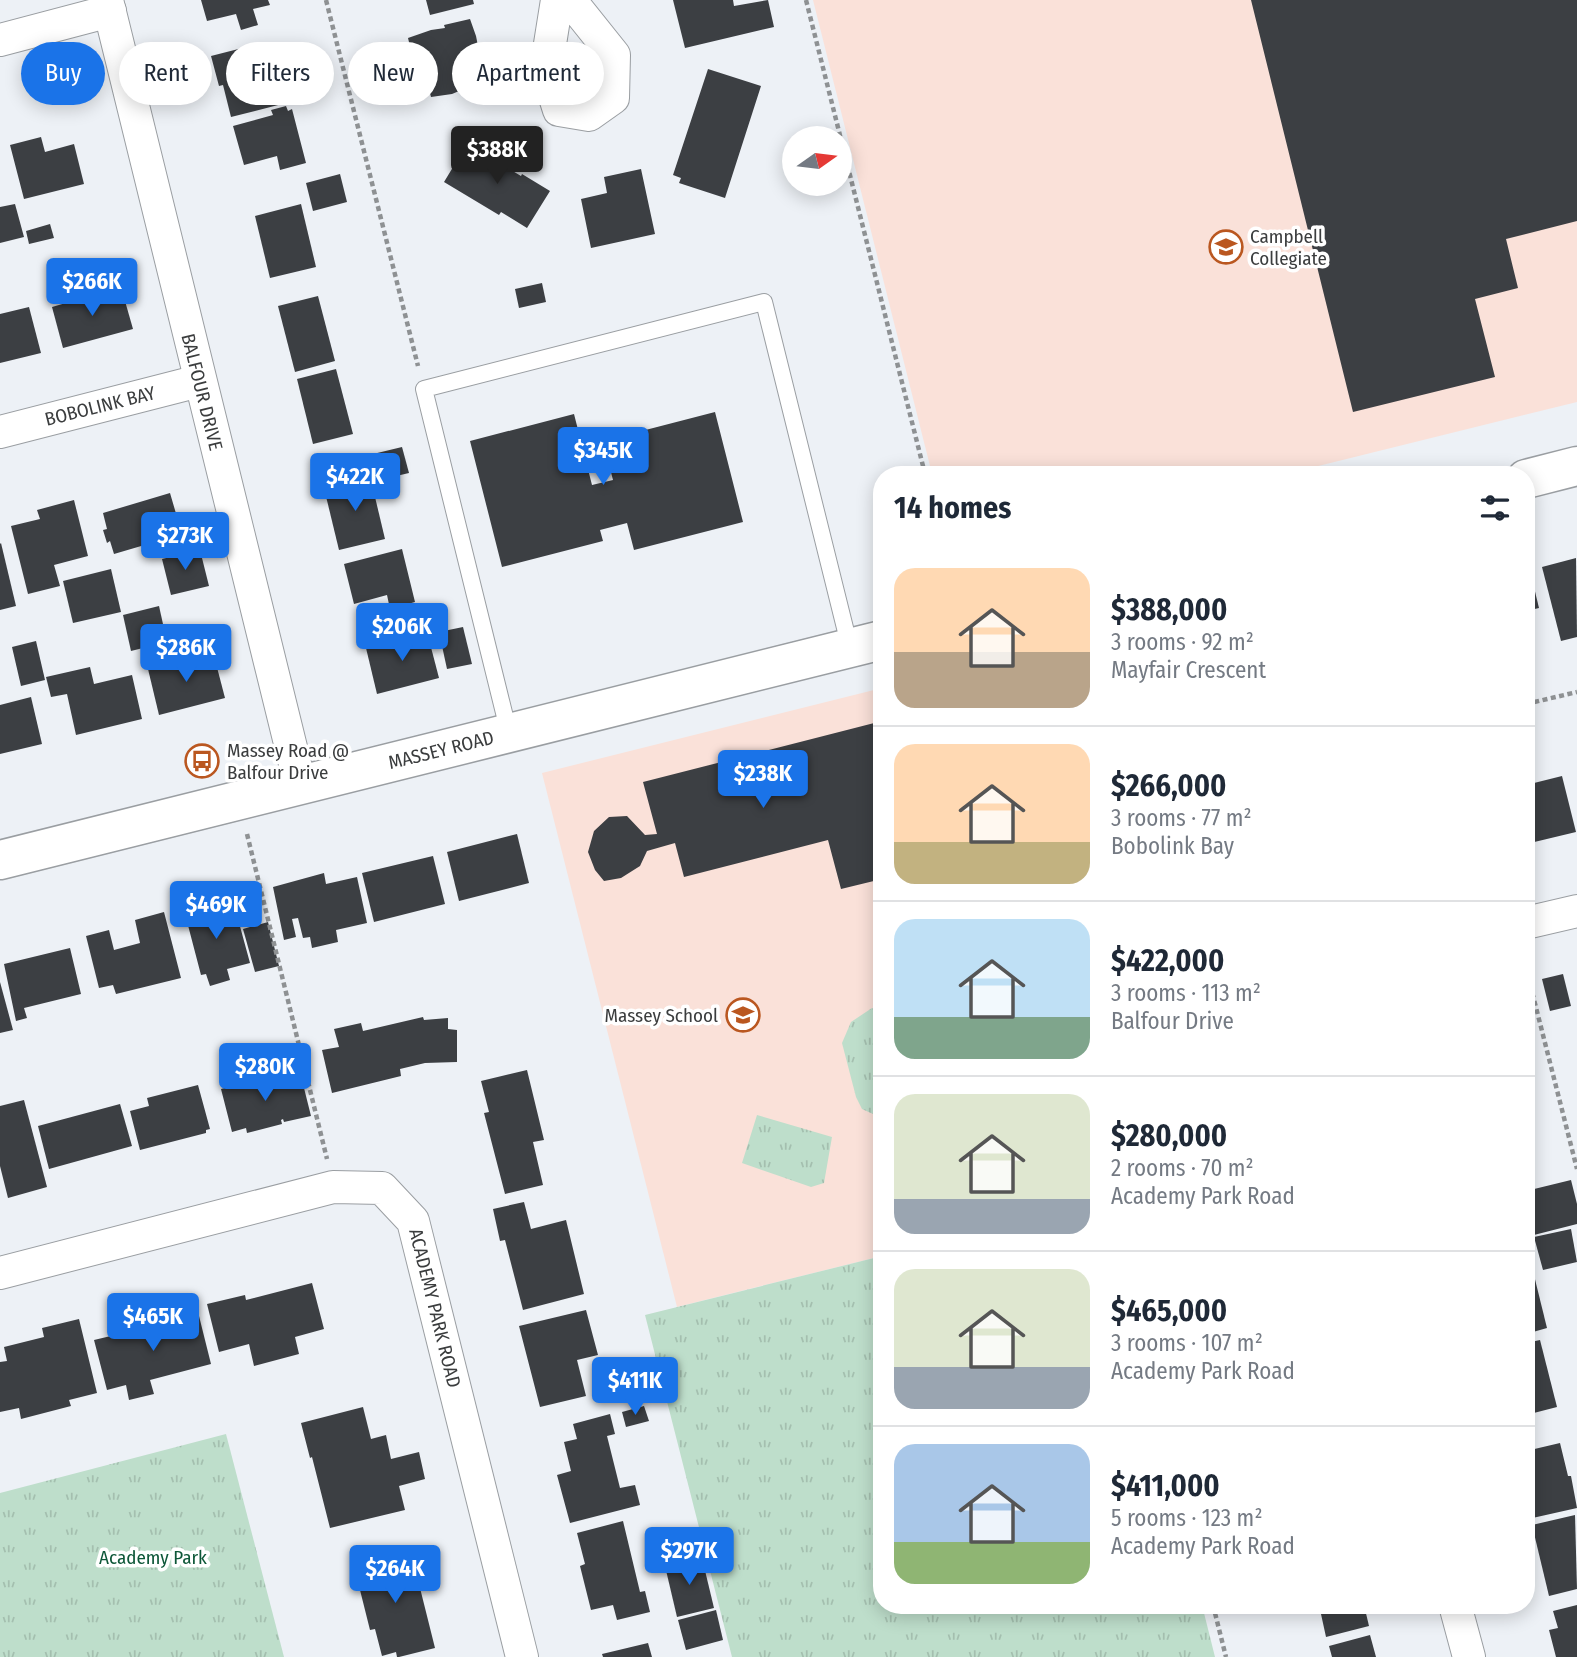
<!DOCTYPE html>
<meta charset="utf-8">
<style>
:root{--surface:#fff;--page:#f6f6f7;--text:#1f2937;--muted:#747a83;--line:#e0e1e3;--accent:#1a73e8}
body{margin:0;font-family:"Fira Sans Condensed",sans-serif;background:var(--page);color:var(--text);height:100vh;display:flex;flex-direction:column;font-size:26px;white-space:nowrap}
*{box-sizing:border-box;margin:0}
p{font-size:23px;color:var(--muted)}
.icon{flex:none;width:38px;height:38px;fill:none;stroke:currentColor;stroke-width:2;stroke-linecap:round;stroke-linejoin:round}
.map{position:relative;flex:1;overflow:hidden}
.panel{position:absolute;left:873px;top:466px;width:662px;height:1148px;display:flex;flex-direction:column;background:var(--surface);border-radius:28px;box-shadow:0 4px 18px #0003}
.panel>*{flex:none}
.top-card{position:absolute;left:21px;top:42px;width:665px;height:63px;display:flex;gap:14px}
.needle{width:46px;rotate:76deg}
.buttons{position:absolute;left:782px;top:126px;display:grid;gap:14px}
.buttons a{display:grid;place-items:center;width:70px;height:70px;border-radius:50%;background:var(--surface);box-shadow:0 4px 18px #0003;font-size:35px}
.price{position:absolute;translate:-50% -60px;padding:0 16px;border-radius:7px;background:var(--accent);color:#fff;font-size:23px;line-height:46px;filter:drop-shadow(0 2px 4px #0008)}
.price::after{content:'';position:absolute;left:50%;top:42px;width:21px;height:16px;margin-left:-10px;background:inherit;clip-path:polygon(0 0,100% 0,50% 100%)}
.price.on{background:#222;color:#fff}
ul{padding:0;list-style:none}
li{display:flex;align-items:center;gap:21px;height:175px;padding:0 21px}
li+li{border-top:2px solid var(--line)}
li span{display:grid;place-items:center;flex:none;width:196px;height:140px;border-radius:21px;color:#555}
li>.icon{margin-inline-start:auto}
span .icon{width:84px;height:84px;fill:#fffc;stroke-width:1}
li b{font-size:30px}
h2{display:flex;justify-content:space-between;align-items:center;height:84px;padding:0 21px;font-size:30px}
.tag{padding:0 24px;border-radius:32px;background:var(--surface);box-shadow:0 4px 18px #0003;font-size:24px;line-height:63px}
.tag.on{background:var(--accent);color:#fff}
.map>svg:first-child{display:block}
</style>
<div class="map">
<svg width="1577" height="1657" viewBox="0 0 1577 1657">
<defs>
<pattern id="park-tufts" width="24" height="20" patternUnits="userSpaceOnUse" patternTransform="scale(1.75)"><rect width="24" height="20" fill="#bedecb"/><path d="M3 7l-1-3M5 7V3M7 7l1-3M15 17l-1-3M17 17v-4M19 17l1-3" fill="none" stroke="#a4bfaf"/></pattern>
</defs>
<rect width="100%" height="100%" fill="#edf1f6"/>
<!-- education -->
<g fill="#fae1d9">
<path d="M813,0H1577V402L1286,474H932Z"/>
<path d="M882,688V1256L677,1307L542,773Z"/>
</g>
<!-- park -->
<g fill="url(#park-tufts)">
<path d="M872,1008L882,1011V1111L873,1114L862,1109L856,1097L842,1043L851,1022Z"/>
<path d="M757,1115L832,1137L824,1183L811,1187L742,1163Z"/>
<path d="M882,1256V1605H1202L1215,1657H732L645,1315Z"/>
<path d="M226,1434L284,1657H0V1493Z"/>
</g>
<!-- building -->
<g fill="#3c3f43">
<path d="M201,0H268L270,5L253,9L258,25L241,30L236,14L207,21Z"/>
<path d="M426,0H473L474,4L430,15Z"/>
<path d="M673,0H733L734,6L768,0L774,27L685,48Z"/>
<path d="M1251,0H1577V221L1506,239L1518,288L1475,299L1495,377L1353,412Z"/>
<path d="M470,19L476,36L480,56L464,60L471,86L452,94L431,97L427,82L419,84L408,38L431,30L445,28L444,25Z"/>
<path d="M258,44L272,100L280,98L282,104L231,117L223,85L219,86L211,56Z"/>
<path d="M708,69L761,86L725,198L679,183L681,178L673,175Z"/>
<path d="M286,106L288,111L292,109L306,163L280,170L277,156L244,165L233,126L273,115L271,110Z"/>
<path d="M41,137L45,152L74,144L84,184L24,199L10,145Z"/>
<path d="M467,144L521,176L522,174L550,191L527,228L501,212L499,215L444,182Z"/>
<path d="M641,169L655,234L591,248L581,199L607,193L604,177Z"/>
<path d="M340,174L347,202L313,211L306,183Z"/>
<path d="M15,204L24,237L0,243V207Z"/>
<path d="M301,204L316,267L270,278L255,216Z"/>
<path d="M50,224L54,238L29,244L26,231Z"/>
<path d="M542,283L546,302L519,308L515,289Z"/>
<path d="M121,287L133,329L63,348L52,307Z"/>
<path d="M318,296L335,361L295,372L278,306Z"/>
<path d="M29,307L41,353L0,363V314Z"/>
<path d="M336,369L353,434L313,444L297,379Z"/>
<path d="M715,412L743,522L634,550L627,523L600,530L603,541L502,567L470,441L574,414L592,485L613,480L603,441Z"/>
<path d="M402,447L409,473L375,481L369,455Z"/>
<path d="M370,476L385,539L339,550L324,488Z"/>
<path d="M170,493L182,534L114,554L110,541L107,543L103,530L107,529L103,513Z"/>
<path d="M74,500L88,556L54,565L60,586L28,594L11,526L40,519L37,510Z"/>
<path d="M1,543L16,606L0,610V544Z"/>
<path d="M402,549L415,602L390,609L387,595L354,604L344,564Z"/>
<path d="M200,550L209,586L171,595L162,559Z"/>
<path d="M1576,558L1577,637L1561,641L1542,567Z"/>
<path d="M111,569L121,612L73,623L63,581Z"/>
<path d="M1530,571L1539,608L1526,611V572Z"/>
<path d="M159,606L167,642L131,651L123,615Z"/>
<path d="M463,627L472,664L447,669L439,632Z"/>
<path d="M427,632L439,678L377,694L366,648Z"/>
<path d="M36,641L45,680L21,686L12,647Z"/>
<path d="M213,652L225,698L159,715L148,669Z"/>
<path d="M90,667L94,684L132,675L142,719L76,735L67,694L51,697L46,677Z"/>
<path d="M31,697L42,744L0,754V705Z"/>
<path d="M882,721V879L841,889L828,840L684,877L675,843L647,851L640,866L621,878L604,881L595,870L588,852L594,831L609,817L627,816L645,835L657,834L643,782Z"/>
<path d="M1562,776L1576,832L1526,844V785Z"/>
<path d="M517,834L529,883L459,901L447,852Z"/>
<path d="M433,856L445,904L374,922L362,873Z"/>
<path d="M324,873L326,884L357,877L367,923L336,930L338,942L312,948L310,937L303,938L298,918L292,919L296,937L284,940L273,887Z"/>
<path d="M222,900L227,922L238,919L250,963L227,969L230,980L210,986L206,974L201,975L184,910Z"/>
<path d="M164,912L181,978L116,994L113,985L99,988L86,936L109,930L114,950L140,943L135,920Z"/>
<path d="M268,922L279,966L255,972L243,929Z"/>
<path d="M70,948L81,994L24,1008L27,1018L16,1021L4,964Z"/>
<path d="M1563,974L1571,1006L1550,1011L1542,979Z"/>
<path d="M0,982L13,1030L0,1033Z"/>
<path d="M423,1017L424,1020L448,1018V1029L457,1030V1062L425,1063L400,1069L401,1076L332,1093L322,1050L339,1047L334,1029L361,1023L363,1031Z"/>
<path d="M527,1070L544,1140L533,1142L543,1185L505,1194L484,1113L489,1112L481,1081Z"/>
<path d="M275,1075L277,1082L301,1076L311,1116L284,1122L283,1119L281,1120L282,1124L247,1133L246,1128L232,1132L221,1089Z"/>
<path d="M198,1085L210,1129L206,1130V1133L140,1150L130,1111L149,1106L147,1098Z"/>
<path d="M24,1100L47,1187L8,1198L0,1166V1106Z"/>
<path d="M120,1104L132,1146L49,1169L38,1126Z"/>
<path d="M1571,1180L1577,1204V1224L1526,1237V1191Z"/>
<path d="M524,1202L531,1229L566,1220L584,1294L523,1310L505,1240L500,1241L493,1209Z"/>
<path d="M1571,1229L1577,1262L1543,1270L1534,1237Z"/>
<path d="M1530,1259L1547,1328L1526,1334V1260Z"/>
<path d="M312,1283L324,1329L295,1337L299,1354L254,1366L249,1344L219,1352L207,1304L245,1295L246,1300Z"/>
<path d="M195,1309L196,1317L199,1316L211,1364L150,1380L154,1394L129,1400L126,1385L107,1390L94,1340L136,1330L134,1324Z"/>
<path d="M586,1310L598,1355L577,1360L586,1396L540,1407L519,1326Z"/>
<path d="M79,1319L97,1393L69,1400L71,1406L21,1419L19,1408L0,1412V1362L7,1361L4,1347L44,1337L42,1328Z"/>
<path d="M1540,1340L1557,1407L1526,1415V1343Z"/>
<path d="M652,1361L660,1392L620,1403L612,1372Z"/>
<path d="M644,1406L649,1421L626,1427L622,1412Z"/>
<path d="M363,1407L371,1439L386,1435L391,1459L419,1452L425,1479L399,1486L405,1510L330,1528L312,1457L310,1458L301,1423Z"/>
<path d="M610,1414L615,1434L607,1436L620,1488L635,1485L640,1505L570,1523L557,1475L571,1471L564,1442L577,1439L573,1424Z"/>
<path d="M1560,1443L1568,1476H1571L1577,1508L1528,1519L1526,1451Z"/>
<path d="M1575,1515L1577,1589L1549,1596L1532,1525Z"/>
<path d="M623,1521L640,1592L645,1591L650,1612L617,1620L613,1605L591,1610L580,1566L585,1564L577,1533Z"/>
<path d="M411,1552L435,1648L399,1657H397L396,1652L382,1656L375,1629L370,1630L354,1566Z"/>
<path d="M702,1558L714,1608L677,1617L665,1566Z"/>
<path d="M1319,1605H1364L1369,1626L1326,1637Z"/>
<path d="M1577,1605V1657H1556L1549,1630L1558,1628L1553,1611Z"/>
<path d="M716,1610L723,1640L686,1650L678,1620Z"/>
<path d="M1370,1635L1376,1657H1332L1329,1646Z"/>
<path d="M648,1643L652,1657H603L602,1654Z"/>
</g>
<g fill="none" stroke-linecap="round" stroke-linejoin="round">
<defs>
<path id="lane" d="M509,733L424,389L764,302L850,648"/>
<g id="street">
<path d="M107,0L300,784"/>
<path d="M557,0L546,69L559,110L589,115L613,98L614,55L570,0"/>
<path d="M0,40L110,11"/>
<path d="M0,432L199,381"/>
<path d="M1526,923L1577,911"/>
<path d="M0,1273L333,1187L382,1188L413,1221L522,1657"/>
<path d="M1455,1605L1469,1657"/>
</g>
<g id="secondary">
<path d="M1526,479L1577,466"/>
<path d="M0,860L882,640"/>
</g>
</defs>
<!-- lane casing -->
<use href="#lane" stroke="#9a9ea2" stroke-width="18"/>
<!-- street casing -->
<use href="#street" stroke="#9a9ea2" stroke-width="34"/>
<!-- secondary casing -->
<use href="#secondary" stroke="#9a9ea2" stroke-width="41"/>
<!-- path -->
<g stroke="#8e9193" stroke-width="4.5" stroke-dasharray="5 3.5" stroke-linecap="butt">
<path d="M326,0L418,366"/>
<path d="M806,0L925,474"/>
<path d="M1526,704L1577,692"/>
<path d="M247,834L327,1159"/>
<path d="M1526,968L1577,1169"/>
<path d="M1213,1605L1226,1657"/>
</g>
<!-- lane -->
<use href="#lane" stroke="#fff" stroke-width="16"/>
<!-- street -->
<use href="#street" stroke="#fff" stroke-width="32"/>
<!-- secondary -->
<use href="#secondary" stroke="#fff" stroke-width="38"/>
</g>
<!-- icons -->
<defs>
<symbol id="school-ring" viewBox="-11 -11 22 22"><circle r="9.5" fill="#fff" stroke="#ba5720" stroke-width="1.5"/><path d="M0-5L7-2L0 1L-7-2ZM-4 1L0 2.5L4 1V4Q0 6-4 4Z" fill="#ba5720"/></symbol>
<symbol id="bus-ring" viewBox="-11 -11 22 22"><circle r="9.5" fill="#fff" stroke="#ba5720" stroke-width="1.5"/><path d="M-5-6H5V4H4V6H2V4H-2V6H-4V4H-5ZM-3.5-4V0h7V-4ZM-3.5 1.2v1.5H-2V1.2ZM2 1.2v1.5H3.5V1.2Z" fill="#ba5720"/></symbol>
</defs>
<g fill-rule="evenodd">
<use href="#school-ring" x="1207" y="228" width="38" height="38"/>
<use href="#bus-ring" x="183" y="742" width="38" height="38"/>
<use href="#school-ring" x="724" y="996" width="38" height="38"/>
</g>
<g text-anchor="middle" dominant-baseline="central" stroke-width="7" stroke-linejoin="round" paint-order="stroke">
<!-- poi labels -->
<g font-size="19" fill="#3b3d3e" stroke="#fff" text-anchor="start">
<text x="1250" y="236">Campbell<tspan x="1250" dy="22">Collegiate</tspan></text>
<text x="227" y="750">Massey Road @<tspan x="227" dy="22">Balfour Drive</tspan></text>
<text x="718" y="1015" text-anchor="end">Massey School</text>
</g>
<!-- street labels -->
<g font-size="19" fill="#3b3d3e" stroke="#fff">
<text transform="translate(202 392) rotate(76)">BALFOUR DRIVE</text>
<text transform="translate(100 406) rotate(-14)">BOBOLINK BAY</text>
<text transform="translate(441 750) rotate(-14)">MASSEY ROAD</text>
<text transform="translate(435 1308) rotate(76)">ACADEMY PARK ROAD</text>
</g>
<!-- park labels -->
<g font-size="19" fill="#0d5738" stroke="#fff">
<text x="153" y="1557">Academy Park</text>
</g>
</g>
</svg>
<div class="buttons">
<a><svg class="needle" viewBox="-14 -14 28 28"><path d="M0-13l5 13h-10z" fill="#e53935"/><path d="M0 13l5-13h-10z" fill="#747a83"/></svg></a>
</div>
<b class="price on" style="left:497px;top:186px">$388K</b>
<b class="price" style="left:92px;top:318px">$266K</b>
<b class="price" style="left:603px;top:487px">$345K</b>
<b class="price" style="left:355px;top:513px">$422K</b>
<b class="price" style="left:185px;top:572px">$273K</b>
<b class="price" style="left:402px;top:663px">$206K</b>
<b class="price" style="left:186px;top:684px">$286K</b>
<b class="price" style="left:763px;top:810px">$238K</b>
<b class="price" style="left:216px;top:941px">$469K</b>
<b class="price" style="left:265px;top:1103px">$280K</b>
<b class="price" style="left:153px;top:1353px">$465K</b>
<b class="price" style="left:635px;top:1417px">$411K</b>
<b class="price" style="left:689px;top:1587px">$297K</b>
<b class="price" style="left:395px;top:1605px">$264K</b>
<div class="top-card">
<a class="tag on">Buy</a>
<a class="tag">Rent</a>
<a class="tag">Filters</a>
<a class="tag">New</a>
<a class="tag">Apartment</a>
</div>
<section class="panel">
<h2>14 homes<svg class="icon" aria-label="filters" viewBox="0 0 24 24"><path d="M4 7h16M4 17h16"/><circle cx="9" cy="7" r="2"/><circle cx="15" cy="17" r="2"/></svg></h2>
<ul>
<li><span style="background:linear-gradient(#ffd9b3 60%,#b9a48a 0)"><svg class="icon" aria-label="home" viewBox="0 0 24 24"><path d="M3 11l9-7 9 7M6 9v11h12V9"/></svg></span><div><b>$388,000</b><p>3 rooms · 92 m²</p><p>Mayfair Crescent</p></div></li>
<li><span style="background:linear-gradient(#ffd9b3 70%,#c2b280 0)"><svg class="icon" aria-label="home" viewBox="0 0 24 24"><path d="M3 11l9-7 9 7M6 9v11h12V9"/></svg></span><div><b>$266,000</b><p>3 rooms · 77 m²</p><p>Bobolink Bay</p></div></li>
<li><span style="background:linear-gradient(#bfe0f5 70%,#7fa58c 0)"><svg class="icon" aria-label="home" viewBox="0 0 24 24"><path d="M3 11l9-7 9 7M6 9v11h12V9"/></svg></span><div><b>$422,000</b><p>3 rooms · 113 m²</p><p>Balfour Drive</p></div></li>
<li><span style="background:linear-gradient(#dfe7d0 75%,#9aa5b1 0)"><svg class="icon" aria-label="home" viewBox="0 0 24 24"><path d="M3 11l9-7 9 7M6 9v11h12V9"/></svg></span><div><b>$280,000</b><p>2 rooms · 70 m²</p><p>Academy Park Road</p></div></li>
<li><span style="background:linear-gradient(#dfe7d0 70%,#9aa5b1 0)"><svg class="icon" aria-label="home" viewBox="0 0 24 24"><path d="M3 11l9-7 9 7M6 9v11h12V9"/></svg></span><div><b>$465,000</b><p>3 rooms · 107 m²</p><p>Academy Park Road</p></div></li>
<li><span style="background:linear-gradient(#a9c7e8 70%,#8fb573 0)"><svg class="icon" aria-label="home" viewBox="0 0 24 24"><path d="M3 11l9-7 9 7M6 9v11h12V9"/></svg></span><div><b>$411,000</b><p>5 rooms · 123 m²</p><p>Academy Park Road</p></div></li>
</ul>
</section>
</div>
